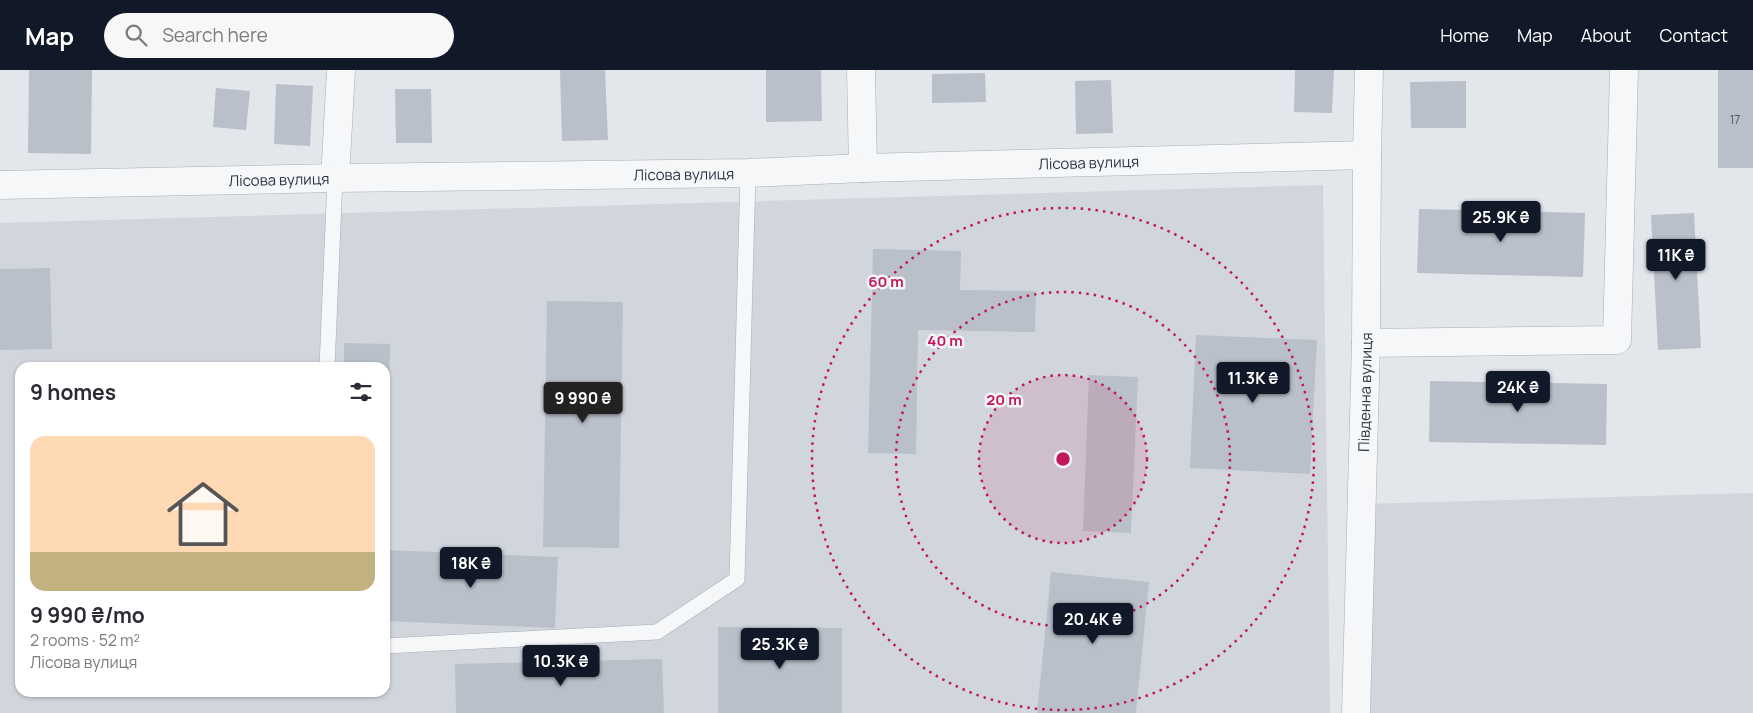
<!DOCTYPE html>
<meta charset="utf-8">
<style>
:root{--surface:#fff;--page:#f7f7f7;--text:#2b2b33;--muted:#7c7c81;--accent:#111827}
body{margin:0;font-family:Manrope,sans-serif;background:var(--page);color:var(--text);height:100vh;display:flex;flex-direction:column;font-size:19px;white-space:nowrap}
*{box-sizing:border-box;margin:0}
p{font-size:16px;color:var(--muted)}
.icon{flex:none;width:28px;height:28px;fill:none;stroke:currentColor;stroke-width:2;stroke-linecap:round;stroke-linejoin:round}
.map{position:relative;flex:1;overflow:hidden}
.details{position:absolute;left:15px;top:292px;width:375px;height:335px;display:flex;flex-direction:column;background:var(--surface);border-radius:15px;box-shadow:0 1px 4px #0004}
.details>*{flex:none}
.price{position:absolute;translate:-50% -42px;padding:0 11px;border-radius:5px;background:var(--accent);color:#fff;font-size:16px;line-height:32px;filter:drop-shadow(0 1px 2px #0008)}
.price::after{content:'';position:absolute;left:50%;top:30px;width:15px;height:11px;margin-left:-8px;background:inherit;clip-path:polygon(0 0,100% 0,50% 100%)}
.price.current{background:#222;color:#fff}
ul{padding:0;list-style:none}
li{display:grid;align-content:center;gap:10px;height:265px;padding:0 15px}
li span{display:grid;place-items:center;height:155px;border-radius:15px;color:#555}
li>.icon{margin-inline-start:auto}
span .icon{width:90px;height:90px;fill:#fffc;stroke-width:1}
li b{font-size:21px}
h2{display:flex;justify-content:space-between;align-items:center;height:60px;padding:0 15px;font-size:21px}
header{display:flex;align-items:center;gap:30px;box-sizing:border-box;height:70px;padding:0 25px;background:var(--accent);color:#fff}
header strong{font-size:24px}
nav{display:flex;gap:28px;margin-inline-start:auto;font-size:18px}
.search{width:350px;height:45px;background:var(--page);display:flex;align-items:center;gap:12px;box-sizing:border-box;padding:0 18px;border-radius:28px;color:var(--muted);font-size:19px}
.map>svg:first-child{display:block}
</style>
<header>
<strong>Map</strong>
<div class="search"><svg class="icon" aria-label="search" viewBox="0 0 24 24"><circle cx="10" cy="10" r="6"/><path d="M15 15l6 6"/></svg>Search here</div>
<nav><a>Home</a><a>Map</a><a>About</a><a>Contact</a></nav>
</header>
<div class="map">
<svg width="1753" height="643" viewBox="0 0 1753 643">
<rect width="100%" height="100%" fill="#e3e6eb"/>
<!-- built -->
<g fill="#d1d6dd" fill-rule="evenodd">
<path d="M1323,115L1330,643H0V153ZM20,298H385V622H20Z"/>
<path d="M1753,423V643H1356L1363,434Z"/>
</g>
<!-- building -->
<g fill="#bac0c9">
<path d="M29,0H92L91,84L28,83Z"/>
<path d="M560,0H605L608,70L562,71Z"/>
<path d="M766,0H821L822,51L766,52Z"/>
<path d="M1295,0H1334L1332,43L1294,42Z"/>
<rect x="1718" y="0" width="35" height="98"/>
<path d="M985,3L986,32L932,33V4Z"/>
<path d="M1111,10L1113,63L1076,64L1075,11Z"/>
<path d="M1466,11V58H1411L1410,12Z"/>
<path d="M276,14L313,16L310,76L274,74Z"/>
<path d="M216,18L250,21L246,60L213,57Z"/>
<path d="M395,19H431L432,73H396Z"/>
<path d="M1419,139L1585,143L1583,207L1417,203Z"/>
<path d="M1694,143L1701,278L1658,280L1651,145Z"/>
<path d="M873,179L961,181L960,220L1036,221L1035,262L918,260L916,384L868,383Z"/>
<path d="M50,198L52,279L0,280V199Z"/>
<path d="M547,231L623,232L619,478L543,477Z"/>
<path d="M1196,265L1317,270L1310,404L1190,398Z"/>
<path d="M344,273L390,274L387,430H385V298H344Z"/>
<path d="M1089,305L1138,307L1131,463L1083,461Z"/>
<path d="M1430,311L1607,314L1606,375L1429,372Z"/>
<path d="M385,480L558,487L555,558L385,551Z"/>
<path d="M1051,502L1149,512L1136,643H1037Z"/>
<path d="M718,557L842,558V643H718Z"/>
<path d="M662,589L664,643H456L455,594Z"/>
</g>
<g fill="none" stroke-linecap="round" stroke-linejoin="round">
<defs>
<g id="service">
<path d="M327,298L335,108"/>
<path d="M385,576L657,562L737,509L748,103"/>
</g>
<g id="minor">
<path d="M861,0L863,98"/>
<path d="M335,108L341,0"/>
<path id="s1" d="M0,115L335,108L748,103L863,98L1367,85"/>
<path d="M1366,273L1617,270L1624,0"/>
<path id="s2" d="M1356,643L1366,273L1367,85L1369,0"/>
</g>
</defs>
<!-- service casing -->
<use href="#service" stroke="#a8adb6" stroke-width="16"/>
<!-- minor casing -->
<use href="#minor" stroke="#a8adb6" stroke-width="29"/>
<!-- service -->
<use href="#service" stroke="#f6f7f9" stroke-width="15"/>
<!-- minor -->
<use href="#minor" stroke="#f6f7f9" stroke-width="28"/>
</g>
<!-- distance rings -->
<circle cx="1063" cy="389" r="84" fill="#c2185b" fill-opacity=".12"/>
<g fill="none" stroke="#c2185b" stroke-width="2.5" stroke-dasharray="2.5 5">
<circle cx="1063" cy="389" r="84"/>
<circle cx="1063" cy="389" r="167"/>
<circle cx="1063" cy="389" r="251"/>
</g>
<g text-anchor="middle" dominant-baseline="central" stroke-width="5" stroke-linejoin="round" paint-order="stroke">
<!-- number labels -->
<g font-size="12" fill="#4e5865">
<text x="1735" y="49">17</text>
</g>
<!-- street labels -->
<g font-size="15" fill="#2a3544" stroke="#f3f5f8">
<text stroke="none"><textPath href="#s1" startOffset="1089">Лісова вулиця</textPath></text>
<text stroke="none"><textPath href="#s1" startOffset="684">Лісова вулиця</textPath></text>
<text stroke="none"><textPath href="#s1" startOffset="279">Лісова вулиця</textPath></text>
<text stroke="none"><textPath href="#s2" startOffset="321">Південна вулиця</textPath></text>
</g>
</g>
<circle cx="1063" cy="389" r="8" fill="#c2185b" stroke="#f3f5f8" stroke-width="2.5"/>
<g font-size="15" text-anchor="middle" font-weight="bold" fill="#c2185b" stroke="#f3f5f8" stroke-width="5" stroke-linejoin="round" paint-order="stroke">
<text x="886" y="217">60 m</text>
<text x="945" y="276">40 m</text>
<text x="1004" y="335">20 m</text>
</g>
</svg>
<b class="price" style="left:1501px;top:173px">25.9K ₴</b>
<b class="price" style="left:1676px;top:211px">11K ₴</b>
<b class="price" style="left:1253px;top:334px">11.3K ₴</b>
<b class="price" style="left:1518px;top:343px">24K ₴</b>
<b class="price current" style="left:583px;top:354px">9 990 ₴</b>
<b class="price" style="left:471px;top:519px">18K ₴</b>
<b class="price" style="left:1093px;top:575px">20.4K ₴</b>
<b class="price" style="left:780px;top:600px">25.3K ₴</b>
<b class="price" style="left:561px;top:617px">10.3K ₴</b>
<section class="details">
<h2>9 homes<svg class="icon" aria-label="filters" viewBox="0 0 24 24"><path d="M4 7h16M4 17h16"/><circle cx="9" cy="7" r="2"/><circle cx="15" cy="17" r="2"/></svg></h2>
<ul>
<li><span style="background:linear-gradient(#ffd9b3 75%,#c2b280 0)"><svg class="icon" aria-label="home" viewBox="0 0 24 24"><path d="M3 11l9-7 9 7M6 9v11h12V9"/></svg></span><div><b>9 990 ₴/mo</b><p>2 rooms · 52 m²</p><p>Лісова вулиця</p></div></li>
</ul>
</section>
</div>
